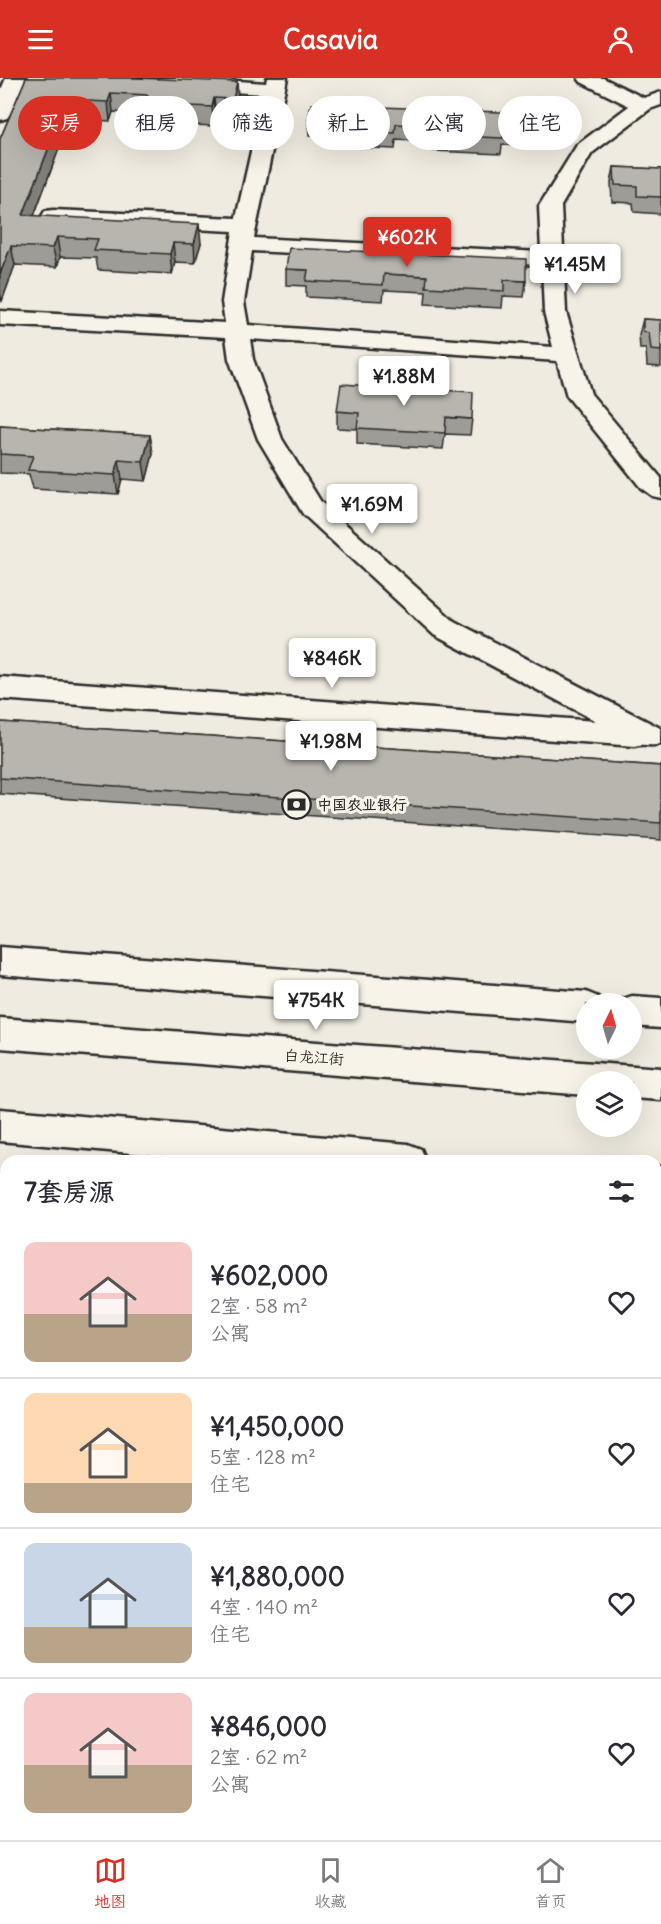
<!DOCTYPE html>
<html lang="zh">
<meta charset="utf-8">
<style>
:root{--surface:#fff;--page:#f7f7f7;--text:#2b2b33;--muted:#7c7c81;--line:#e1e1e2;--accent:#d93025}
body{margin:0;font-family:Delius,"LXGW WenKai TC",sans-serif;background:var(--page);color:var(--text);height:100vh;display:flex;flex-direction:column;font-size:22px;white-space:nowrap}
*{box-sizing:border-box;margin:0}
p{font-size:20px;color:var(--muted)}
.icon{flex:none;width:33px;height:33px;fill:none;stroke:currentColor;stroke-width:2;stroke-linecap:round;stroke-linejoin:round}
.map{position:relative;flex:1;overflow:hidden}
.details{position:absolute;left:0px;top:1077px;width:662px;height:686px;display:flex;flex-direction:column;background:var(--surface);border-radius:18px 18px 0 0;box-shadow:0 6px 24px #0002}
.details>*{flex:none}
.hud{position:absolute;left:18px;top:18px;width:626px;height:54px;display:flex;gap:12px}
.needle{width:39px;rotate:5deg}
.controls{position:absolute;left:576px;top:915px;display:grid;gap:12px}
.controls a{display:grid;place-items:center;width:66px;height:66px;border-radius:50%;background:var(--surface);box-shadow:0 6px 24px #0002;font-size:30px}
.price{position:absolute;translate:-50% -51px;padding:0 14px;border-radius:6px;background:#fff;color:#222;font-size:20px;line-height:39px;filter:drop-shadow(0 2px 3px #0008)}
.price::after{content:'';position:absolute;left:50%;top:36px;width:18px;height:14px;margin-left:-9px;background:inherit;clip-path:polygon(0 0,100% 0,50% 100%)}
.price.active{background:var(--accent);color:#fff}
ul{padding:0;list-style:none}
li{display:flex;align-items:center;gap:18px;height:150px;padding:0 24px}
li+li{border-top:2px solid var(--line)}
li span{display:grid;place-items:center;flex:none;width:168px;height:120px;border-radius:12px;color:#555}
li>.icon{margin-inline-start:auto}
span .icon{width:72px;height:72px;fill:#fffc;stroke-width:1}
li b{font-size:26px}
h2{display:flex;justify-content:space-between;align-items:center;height:72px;padding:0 24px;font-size:26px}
.chip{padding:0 21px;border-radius:27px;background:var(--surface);box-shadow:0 6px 24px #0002;font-size:21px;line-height:54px}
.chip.active{background:var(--accent);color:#fff}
header{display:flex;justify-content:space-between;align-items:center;height:78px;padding:0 24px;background:var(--accent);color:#fff;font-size:27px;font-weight:800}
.dock{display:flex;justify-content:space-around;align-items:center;height:84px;border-top:2px solid var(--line);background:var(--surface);font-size:16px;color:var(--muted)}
.dock a{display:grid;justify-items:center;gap:3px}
.dock .active{color:var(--accent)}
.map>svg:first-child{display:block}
</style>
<header><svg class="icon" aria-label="menu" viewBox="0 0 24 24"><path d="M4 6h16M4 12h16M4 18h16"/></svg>Casavia<svg class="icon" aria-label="person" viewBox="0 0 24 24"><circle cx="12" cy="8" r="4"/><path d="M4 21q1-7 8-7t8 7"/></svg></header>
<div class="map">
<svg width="661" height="1762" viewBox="0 0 661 1762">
<rect width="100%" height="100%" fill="#efebe0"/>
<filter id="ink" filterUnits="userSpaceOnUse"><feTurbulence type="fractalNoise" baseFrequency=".0167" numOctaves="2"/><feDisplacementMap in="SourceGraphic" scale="12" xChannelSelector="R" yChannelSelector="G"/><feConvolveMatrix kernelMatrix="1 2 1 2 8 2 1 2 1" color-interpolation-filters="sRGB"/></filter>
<g filter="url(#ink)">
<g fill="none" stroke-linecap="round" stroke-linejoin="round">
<defs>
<g id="minor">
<path d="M6,0H26L10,36L7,40L0,42V14Z"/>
<path d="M98,0H195L266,5L267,0H287L254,160L541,174L539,128L577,67L629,28L581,4L578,0H603L644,20L661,14V27L650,31L592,75L561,128L566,234L591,316L661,400V420L652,418L641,410L567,318L557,283L250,261L253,281L282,361L321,424L454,543L660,650V666C650,669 644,665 635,668L0,621V599L596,643L434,557L303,436L258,361L229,281L226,259L0,247V233L225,245L222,224L233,153L53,144L45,143L42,138L45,133L53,132L236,140L264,16L108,6L101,4ZM252,173L542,187L544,234L553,269L248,247L244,224Z"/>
<path d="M0,869L586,914L598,919L601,926H586V944L0,897Z"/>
<path d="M632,918L661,920V950L632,948V926H619L620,922Z"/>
<path d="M0,1097H6V1133L0,1131Z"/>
<path d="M656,1157L661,1158V1194L656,1193Z"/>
<path d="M656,1219L661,1221V1349L656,1347Z"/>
<rect x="0" y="1322" width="6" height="40"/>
<path d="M656,1378H661V1420L656,1419Z"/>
</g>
<g id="major">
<path d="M0,940L661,990V1022L632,1020V1004H586V1017L0,970Z"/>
<path d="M0,1031L408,1066L421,1071L426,1083H218L0,1063Z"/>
<path d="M656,1088L661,1089V1123L656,1122Z"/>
</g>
</defs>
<!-- minor casing -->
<use href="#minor" stroke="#2b2b2b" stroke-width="5"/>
<!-- major casing -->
<use href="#major" stroke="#2b2b2b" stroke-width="5"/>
<!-- minor -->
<use href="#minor" fill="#f7f3e8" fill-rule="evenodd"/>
<!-- major -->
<use href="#major" fill="#f7f3e8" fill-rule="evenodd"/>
</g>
<!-- wall -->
<g fill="#9e9c96" stroke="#2b2b2b" stroke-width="1.5">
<path d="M26,0L237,4L238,23L234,40L216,39L214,48L147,45L146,36L113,34L110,43L70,41L34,138L201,165L195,185L175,184L172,196L98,192L96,180L60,179L57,189L15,187L2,223L0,222V61Z"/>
<path d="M308,42L523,52L521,68L502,67L501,76L433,73V64L396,62L395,71L327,68V59L309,58Z"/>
<path d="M614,89L661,91V136L634,134L633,125L612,124L611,105Z"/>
<path d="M286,191L526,203L524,219L503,218L502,230L425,226L426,214L384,212L383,223L306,219V208L286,207Z"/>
<path d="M643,241L661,242V289L647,288L646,271H640L639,257Z"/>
<path d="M337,333L472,341L470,357L445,356L443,371L357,366V351L337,350Z"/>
<path d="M0,348L150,357L153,376L146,403L122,401L118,416L33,411L29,396L0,395Z"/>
<path d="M0,644L661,688V762L0,716Z"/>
</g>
<!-- shaded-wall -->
<g fill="#817f7a" stroke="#2b2b2b" stroke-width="1.5">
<path d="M237,4L238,23L234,40L233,21Z"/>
<path d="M111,15L113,34L110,43L108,24Z"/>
<path d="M214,20L216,39L214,48L212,29Z"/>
<path d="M67,22L70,41L27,156L23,137Z"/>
<path d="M199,146L201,165L195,185L194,166Z"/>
<path d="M57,159L60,179L57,189L53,170Z"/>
<path d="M173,165L175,184L172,196L170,176Z"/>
<path d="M11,168L15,187L2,223L0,215V196Z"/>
<path d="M150,357L153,376L146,403L143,384Z"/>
<path d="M119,382L122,401L118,416L115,397Z"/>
</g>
<!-- building -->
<g fill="#b8b5ae" stroke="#2b2b2b" stroke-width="1.5">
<path d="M26,0H136L237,4L233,21L214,20L212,29L145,26L148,17L111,15L108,24L67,22L23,137L199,146L194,166L173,165L170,176L94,172L98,161L57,159L53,170L11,168L0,196V61Z"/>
<path d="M311,26L523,35V52L504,51L503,60L434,57L435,48L396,46L395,55L327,52L328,43L308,42Z"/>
<path d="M614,89L661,91V119L637,118V108L615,107Z"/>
<path d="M289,170L526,181V203L504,202V213L426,209L427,198L384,196L383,207L306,203L308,192L286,191Z"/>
<path d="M643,241L661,242V273L651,272L649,255L643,254Z"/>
<path d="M341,306L473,314L472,341L446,339L445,355L357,350L359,335L337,333Z"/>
<path d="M0,348L150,357L143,384L119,382L115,397L28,392L33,378L0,376Z"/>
<path d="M0,644L661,688V745L0,700Z"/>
<path d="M0,1423L6,1424V1542L0,1541Z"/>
</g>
</g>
<!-- icons -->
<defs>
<symbol id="bank-ring" viewBox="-11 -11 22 22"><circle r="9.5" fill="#f7f3e8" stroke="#2b2b2b" stroke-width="1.5"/><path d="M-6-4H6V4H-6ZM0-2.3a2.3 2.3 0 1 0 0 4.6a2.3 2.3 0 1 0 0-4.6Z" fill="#2b2b2b"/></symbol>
</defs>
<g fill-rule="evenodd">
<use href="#bank-ring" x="280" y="710" width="33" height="33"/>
</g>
<g text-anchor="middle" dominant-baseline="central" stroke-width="6" stroke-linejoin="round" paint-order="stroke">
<!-- poi labels -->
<g font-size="15" font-weight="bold" fill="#2b2b2b" stroke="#f7f3e8" text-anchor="start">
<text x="317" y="726">中国农业银行</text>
</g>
<!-- street labels -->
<g font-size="15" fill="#2b2b2b" stroke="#f7f3e8">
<text transform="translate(314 979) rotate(4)">白龙江街</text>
</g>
</g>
</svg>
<div class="controls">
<a><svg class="needle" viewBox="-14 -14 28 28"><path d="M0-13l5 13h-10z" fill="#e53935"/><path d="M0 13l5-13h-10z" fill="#7c7c81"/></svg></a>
<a><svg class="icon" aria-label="layers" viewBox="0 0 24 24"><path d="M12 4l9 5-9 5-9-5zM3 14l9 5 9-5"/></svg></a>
</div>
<b class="price active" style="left:407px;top:190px">¥602K</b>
<b class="price" style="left:575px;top:217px">¥1.45M</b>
<b class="price" style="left:404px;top:329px">¥1.88M</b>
<b class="price" style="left:372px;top:457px">¥1.69M</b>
<b class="price" style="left:332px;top:611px">¥846K</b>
<b class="price" style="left:331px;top:694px">¥1.98M</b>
<b class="price" style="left:316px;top:953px">¥754K</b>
<div class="hud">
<a class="chip active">买房</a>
<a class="chip">租房</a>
<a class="chip">筛选</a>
<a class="chip">新上</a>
<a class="chip">公寓</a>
<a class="chip">住宅</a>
</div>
<section class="details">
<h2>7套房源<svg class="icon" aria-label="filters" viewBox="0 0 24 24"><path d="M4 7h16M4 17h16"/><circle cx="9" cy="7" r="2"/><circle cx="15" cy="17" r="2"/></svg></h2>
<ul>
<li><span style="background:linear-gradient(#f6c9c9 60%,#b9a48a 0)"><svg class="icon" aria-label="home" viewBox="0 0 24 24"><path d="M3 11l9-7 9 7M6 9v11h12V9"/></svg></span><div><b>¥602,000</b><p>2室 · 58 m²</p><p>公寓</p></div><svg class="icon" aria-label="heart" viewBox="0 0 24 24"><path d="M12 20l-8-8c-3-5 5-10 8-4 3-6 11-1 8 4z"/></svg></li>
<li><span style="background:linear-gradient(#ffd9b3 75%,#b9a48a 0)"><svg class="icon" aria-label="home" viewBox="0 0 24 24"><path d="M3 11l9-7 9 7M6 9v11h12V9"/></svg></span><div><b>¥1,450,000</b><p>5室 · 128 m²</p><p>住宅</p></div><svg class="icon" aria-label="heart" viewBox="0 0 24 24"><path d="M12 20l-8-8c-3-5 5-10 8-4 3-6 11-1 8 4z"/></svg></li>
<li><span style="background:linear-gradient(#c9d6e8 70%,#b9a48a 0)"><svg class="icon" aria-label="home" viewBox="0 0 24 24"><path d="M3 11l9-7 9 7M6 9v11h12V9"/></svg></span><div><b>¥1,880,000</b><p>4室 · 140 m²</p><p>住宅</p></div><svg class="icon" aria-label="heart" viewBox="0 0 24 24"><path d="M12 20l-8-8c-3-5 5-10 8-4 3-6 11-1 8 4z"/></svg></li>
<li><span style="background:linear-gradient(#f6c9c9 60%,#b9a48a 0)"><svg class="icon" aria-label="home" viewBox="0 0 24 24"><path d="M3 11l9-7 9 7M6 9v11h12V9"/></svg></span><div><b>¥846,000</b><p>2室 · 62 m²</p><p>公寓</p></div><svg class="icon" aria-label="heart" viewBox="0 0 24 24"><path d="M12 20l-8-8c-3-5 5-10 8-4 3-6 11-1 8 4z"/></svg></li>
</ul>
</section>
</div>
<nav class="dock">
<a class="active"><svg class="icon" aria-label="map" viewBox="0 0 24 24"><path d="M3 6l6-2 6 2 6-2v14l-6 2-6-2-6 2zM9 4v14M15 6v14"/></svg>地图</a>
<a><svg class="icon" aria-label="saved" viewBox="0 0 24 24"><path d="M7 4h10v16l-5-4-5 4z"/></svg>收藏</a>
<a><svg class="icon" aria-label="home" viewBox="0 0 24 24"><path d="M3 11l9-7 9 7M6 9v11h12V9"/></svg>首页</a>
</nav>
